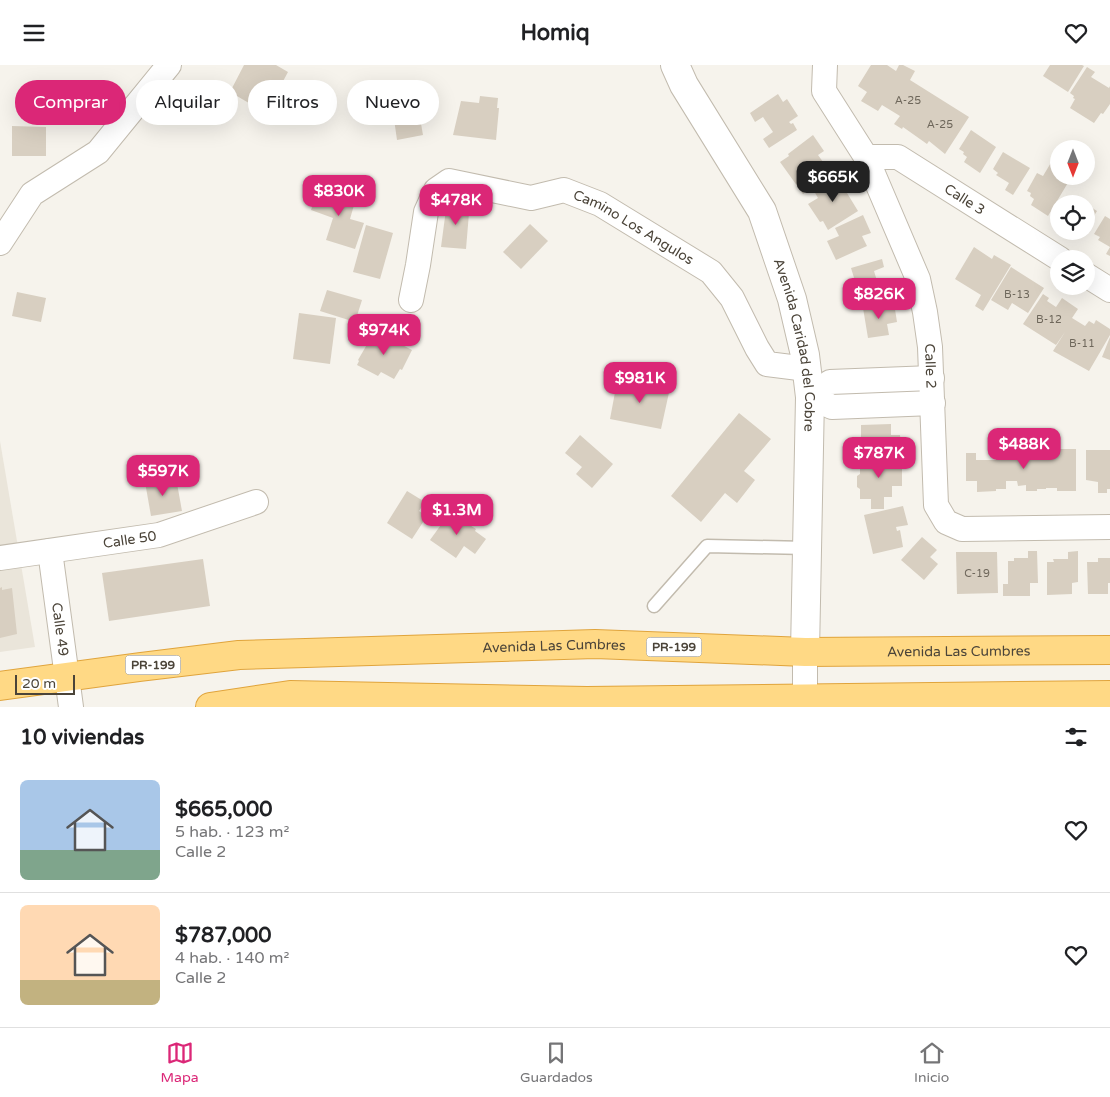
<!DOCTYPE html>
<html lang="es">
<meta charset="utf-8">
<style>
:root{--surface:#fff;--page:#f2f2f2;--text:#202124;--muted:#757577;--line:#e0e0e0;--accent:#db2777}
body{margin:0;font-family:"Varela Round",sans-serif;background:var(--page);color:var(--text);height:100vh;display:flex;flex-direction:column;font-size:19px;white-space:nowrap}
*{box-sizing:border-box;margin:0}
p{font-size:16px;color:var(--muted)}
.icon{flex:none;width:28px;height:28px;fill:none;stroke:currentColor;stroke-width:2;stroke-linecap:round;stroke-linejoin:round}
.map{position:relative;height:642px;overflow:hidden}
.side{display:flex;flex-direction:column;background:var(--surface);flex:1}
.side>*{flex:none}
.banner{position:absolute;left:15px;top:15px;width:500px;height:45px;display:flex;gap:10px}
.needle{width:32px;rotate:180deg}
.fabs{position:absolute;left:1050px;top:75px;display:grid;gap:10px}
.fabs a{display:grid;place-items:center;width:45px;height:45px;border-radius:50%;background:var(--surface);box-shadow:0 5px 20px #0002;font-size:25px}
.scale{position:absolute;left:15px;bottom:12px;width:60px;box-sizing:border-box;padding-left:5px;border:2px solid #4b4439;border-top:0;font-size:14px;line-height:18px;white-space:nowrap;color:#4b4439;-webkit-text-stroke:4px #fff;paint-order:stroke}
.price{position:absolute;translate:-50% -42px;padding:0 11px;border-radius:10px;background:var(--accent);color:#fff;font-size:16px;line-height:32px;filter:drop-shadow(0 1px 2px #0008)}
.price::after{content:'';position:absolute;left:50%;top:30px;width:15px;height:11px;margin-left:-8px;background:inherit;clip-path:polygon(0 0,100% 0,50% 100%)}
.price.on{background:#222;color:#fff}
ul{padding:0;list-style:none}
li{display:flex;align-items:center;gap:15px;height:125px;padding:0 20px}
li+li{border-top:1px solid var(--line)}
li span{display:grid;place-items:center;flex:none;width:140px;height:100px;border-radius:8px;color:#555}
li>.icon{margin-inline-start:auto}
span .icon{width:60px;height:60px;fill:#fffc;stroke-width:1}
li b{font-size:21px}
h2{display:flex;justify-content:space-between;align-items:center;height:60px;padding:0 20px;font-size:21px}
.pill{padding:0 18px;border-radius:22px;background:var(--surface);box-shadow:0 5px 20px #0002;font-size:18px;line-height:45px}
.pill.on{background:var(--accent);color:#fff}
header{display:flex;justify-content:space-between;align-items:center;height:65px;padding:0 20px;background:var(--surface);font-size:22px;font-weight:700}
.dock{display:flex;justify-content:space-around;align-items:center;height:70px;border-top:1px solid var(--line);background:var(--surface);font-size:14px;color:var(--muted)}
.dock a{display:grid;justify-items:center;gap:2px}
.dock .on{color:var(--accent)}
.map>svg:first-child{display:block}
</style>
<header><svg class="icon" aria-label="menu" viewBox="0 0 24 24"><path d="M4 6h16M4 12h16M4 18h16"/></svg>Homiq<svg class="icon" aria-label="heart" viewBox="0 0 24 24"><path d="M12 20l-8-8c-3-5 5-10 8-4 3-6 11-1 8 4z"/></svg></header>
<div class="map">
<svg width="1110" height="642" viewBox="0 0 1110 642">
<rect width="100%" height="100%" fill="#f6f3ec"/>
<!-- residential -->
<path fill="#eae5da" d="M0,376L35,582L0,587Z"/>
<!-- building -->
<g fill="#d8cfc1">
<path d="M244,0H276L288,7L281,20L289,25L276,48L256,37L254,41L230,27Z"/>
<path d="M871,0H887L896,6L899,0H903L915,6L910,15L969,52L945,89L929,76L927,79L903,62L902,64L894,59L900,51L882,40L878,46L861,36L867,27L858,21Z"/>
<path d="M1050,0H1082L1084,1L1068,27L1043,11Z"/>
<path d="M1087,2L1095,7L1091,12L1109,23L1110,21V39L1103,49L1101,48L1094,58L1070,43L1075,34L1073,33L1074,31L1070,28Z"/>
<path d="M778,29L783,37L787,34L798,51L789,57L791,59L793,58L797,65L769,83L763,74L773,67L763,52L755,57L750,48Z"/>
<path d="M480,31L498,33L497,43H499L496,75L453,70L461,36L479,38Z"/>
<path d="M427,33L429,45L419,47L423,70L397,75L392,40Z"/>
<path d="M12,61L46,62V91H12Z"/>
<path d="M971,65L996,82L980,108L964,97L967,92L963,89L964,87L959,84Z"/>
<path d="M813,70L824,86L818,90L831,108L803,129L780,97L789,91L788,89Z"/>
<path d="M1003,87L1030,103L1013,130L1005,125L1009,118L996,110L998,108L993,104Z"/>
<path d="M1052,96L1059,100V111H1072L1048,151L1031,140L1034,134L1030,131L1031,128L1027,126L1037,108L1043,111Z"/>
<path d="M839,110L849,127L847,128L858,146L828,165L823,156L820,157L808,139L818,133L814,126Z"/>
<path d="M319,121L356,133L350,154L364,158L355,184L326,175L333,153L311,145Z"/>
<path d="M1072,130L1097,146L1086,164V139H1066Z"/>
<path d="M447,137L468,139L467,148H469L466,184L441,182Z"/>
<path d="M863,150L871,168L862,171L867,181L836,195L827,176L839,171L835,163Z"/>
<path d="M1105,151L1110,154V191L1106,189L1110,182L1098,175L1100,172L1094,169Z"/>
<path d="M530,159L548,176L521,204L503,187Z"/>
<path d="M366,160L393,168L380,214L353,207Z"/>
<path d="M1070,166H1085L1080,173Z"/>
<path d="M974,182L992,194L994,190L1011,200L983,246L975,241L981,230L955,214Z"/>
<path d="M882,194L884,202L874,206L880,226L860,232L851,203Z"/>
<path d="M1011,202L1044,223L1028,248L1012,238L1008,245L991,235Z"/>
<path d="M327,225L362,235L355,257L320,246Z"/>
<path d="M17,227L46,233L41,257L12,251Z"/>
<path d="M1043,229L1049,233L1047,236L1056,242L1062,233L1078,244L1072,253L1085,261L1089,256L1094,259L1096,255L1110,264V270L1089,306L1053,286L1065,267L1056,280L1023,259Z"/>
<path d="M894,238L897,257L887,259L889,270L868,273L863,243Z"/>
<path d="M299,248L336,253L330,299L293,294Z"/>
<path d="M376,264L382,267L381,269L412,285L402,305L400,304L394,314L381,307L378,311L357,300L359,296L358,295Z"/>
<path d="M1110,272V295L1102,292Z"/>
<path d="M623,314L670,323L661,364L610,354L616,322L621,323Z"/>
<path d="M739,348L771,374L744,406L755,415L737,438L725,428L701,457L671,431Z"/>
<path d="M891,359V370H900L902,389L871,390V380H861V360Z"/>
<path d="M580,370L613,399L592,423L576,409L582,402L565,388Z"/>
<path d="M1005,379H1018V395L1037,394V384H1076V426H1057V423H1046V424H1037V426H1026V420L1018,421L1017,416H1006V424H996V426L977,427V416H966V388H976V395H996V381H1005Z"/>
<path d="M1086,385H1110V424H1107V428H1098V417L1086,415Z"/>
<path d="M902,393V421H892V432H884V444H871V434H860V424L857,422V411L860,409V394Z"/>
<path d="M176,413L182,446L151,451L145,417Z"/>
<path d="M407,426L425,437L419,446L427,451L412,474L387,458Z"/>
<path d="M903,441L908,460L896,462L897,466L900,465L903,482L873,489L864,450Z"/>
<path d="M451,446L459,453L462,449L471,455L468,459L476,464L475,466L486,474L475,489L464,481L456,493L430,475Z"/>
<path d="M922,472L937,485L930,492L938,499L924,515L901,495Z"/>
<path d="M1028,486H1037L1038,518H1030V531H1003V519H1008V496H1014V493H1028Z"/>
<path d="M1078,486V517L1072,518V529L1047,530V497H1054L1053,494H1068V487Z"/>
<path d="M956,487H997L998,528L957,529Z"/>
<path d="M1098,493H1110V518H1108V529H1088L1087,497H1098Z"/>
<path d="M203,494L210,541L109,556L102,508Z"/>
<path d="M2,522V525L12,523L17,569L0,573V523Z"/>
</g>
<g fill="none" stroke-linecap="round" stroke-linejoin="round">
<defs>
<path id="service" d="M654,541L707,481L807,483"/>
<g id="minor">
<path id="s1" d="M825,0L824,26L866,92L918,214L925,247L930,282L936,440L946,457L962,464L1110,462"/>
<path id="s2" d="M866,92H898L1060,194"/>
<path d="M0,178L32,129L98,87L169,0"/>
<path d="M1086,210L1110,225"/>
<path id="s3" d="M411,235L418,200L426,147L436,125L449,116L531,133L564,125L600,139L711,207L732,233L757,283L767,299L807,304"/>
<path d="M932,313L830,317L810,332L832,342L933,338"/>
<path id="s4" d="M50,486L71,642"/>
<path id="s5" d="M0,493L159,470L256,437"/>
<path d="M805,587V642"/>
</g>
<g id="tertiary">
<path id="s6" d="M675,0L684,20L762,146L792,234L805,290L810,332L805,587"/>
</g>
<g id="trunk">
<path id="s7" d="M0,621L140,602L239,590L306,588L595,579L805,587L1110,585"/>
<path d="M210,642L290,630L587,636L1110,630"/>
</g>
</defs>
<!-- service casing -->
<use href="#service" stroke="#c2bbae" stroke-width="15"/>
<!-- minor casing -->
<use href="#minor" stroke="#c2bbae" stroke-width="26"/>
<!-- tertiary casing -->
<use href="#tertiary" stroke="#c2bbae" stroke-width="30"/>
<!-- trunk casing -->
<use href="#trunk" stroke="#e0a43c" stroke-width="30"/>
<!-- service -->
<use href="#service" stroke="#fff" stroke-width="12"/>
<!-- minor -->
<use href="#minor" stroke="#fff" stroke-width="24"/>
<!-- tertiary -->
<use href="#tertiary" stroke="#fff" stroke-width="28"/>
<!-- trunk -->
<use href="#trunk" stroke="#ffd985" stroke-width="28"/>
</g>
<g text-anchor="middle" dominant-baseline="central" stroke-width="4" stroke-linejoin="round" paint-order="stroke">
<!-- number labels -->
<g font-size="11" fill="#6e675b">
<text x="908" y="35">A-25</text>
<text x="940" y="59">A-25</text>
<text x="1017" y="229">B-13</text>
<text x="1049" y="254">B-12</text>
<text x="1082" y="278">B-11</text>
<text x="977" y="508">C-19</text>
</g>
<!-- shield labels -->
<g fill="#fff" stroke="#817c74" stroke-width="1">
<rect x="646.5" y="572.5" width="55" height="19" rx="4"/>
<rect x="125.5" y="590.5" width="55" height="19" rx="4"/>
</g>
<g font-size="12" font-weight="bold" fill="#4b4439">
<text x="674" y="582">PR-199</text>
<text x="153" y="600">PR-199</text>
</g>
<!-- street labels -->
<g font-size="14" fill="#4b4439" stroke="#fff">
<text stroke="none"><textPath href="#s2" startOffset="111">Calle 3</textPath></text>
<text stroke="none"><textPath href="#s3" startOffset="326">Camino Los Angulos</textPath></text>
<text stroke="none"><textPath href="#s6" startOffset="309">Avenida Caridad del Cobre</textPath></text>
<text stroke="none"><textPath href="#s1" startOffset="325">Calle 2</textPath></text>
<text stroke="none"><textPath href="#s5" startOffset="131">Calle 50</textPath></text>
<text stroke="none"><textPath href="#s4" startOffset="79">Calle 49</textPath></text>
<text stroke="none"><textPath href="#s7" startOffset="556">Avenida Las Cumbres</textPath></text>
<text stroke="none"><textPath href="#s7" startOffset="961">Avenida Las Cumbres</textPath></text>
</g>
</g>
</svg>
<div class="fabs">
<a><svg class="needle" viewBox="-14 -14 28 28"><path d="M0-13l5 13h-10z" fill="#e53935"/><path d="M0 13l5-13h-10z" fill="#757577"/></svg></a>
<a><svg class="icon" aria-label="locate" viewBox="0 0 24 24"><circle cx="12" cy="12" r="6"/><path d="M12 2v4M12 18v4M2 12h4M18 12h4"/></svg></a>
<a><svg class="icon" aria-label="layers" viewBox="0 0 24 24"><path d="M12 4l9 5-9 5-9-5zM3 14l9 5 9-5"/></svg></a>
</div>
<div class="scale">20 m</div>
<b class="price on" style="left:833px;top:138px">$665K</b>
<b class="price" style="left:339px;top:152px">$830K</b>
<b class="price" style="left:456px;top:161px">$478K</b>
<b class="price" style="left:879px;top:255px">$826K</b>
<b class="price" style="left:384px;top:291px">$974K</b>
<b class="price" style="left:640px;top:339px">$981K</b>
<b class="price" style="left:1024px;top:405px">$488K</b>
<b class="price" style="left:879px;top:414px">$787K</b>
<b class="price" style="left:163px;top:432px">$597K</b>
<b class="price" style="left:457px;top:471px">$1.3M</b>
<div class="banner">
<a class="pill on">Comprar</a>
<a class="pill">Alquilar</a>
<a class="pill">Filtros</a>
<a class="pill">Nuevo</a>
</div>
</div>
<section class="side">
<h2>10 viviendas<svg class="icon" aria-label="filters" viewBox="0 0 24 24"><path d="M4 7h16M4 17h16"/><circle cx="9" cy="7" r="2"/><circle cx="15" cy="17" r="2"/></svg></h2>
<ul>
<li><span style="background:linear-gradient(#a9c7e8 70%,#7fa58c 0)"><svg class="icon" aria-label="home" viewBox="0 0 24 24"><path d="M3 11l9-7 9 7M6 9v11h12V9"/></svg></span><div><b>$665,000</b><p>5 hab. · 123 m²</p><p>Calle 2</p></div><svg class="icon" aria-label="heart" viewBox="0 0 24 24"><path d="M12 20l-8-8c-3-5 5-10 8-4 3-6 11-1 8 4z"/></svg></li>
<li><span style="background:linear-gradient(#ffd9b3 75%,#c2b280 0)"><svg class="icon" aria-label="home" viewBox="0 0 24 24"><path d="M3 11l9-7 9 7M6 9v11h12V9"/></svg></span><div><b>$787,000</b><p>4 hab. · 140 m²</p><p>Calle 2</p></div><svg class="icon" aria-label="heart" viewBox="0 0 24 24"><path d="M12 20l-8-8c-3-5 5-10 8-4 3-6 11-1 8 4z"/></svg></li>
</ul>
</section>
<nav class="dock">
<a class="on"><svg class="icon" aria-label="map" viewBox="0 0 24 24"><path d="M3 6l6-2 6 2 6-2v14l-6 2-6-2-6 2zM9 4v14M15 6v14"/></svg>Mapa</a>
<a><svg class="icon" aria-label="saved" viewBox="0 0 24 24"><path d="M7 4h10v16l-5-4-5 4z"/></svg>Guardados</a>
<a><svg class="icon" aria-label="home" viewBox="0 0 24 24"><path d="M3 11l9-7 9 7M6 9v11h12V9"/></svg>Inicio</a>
</nav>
